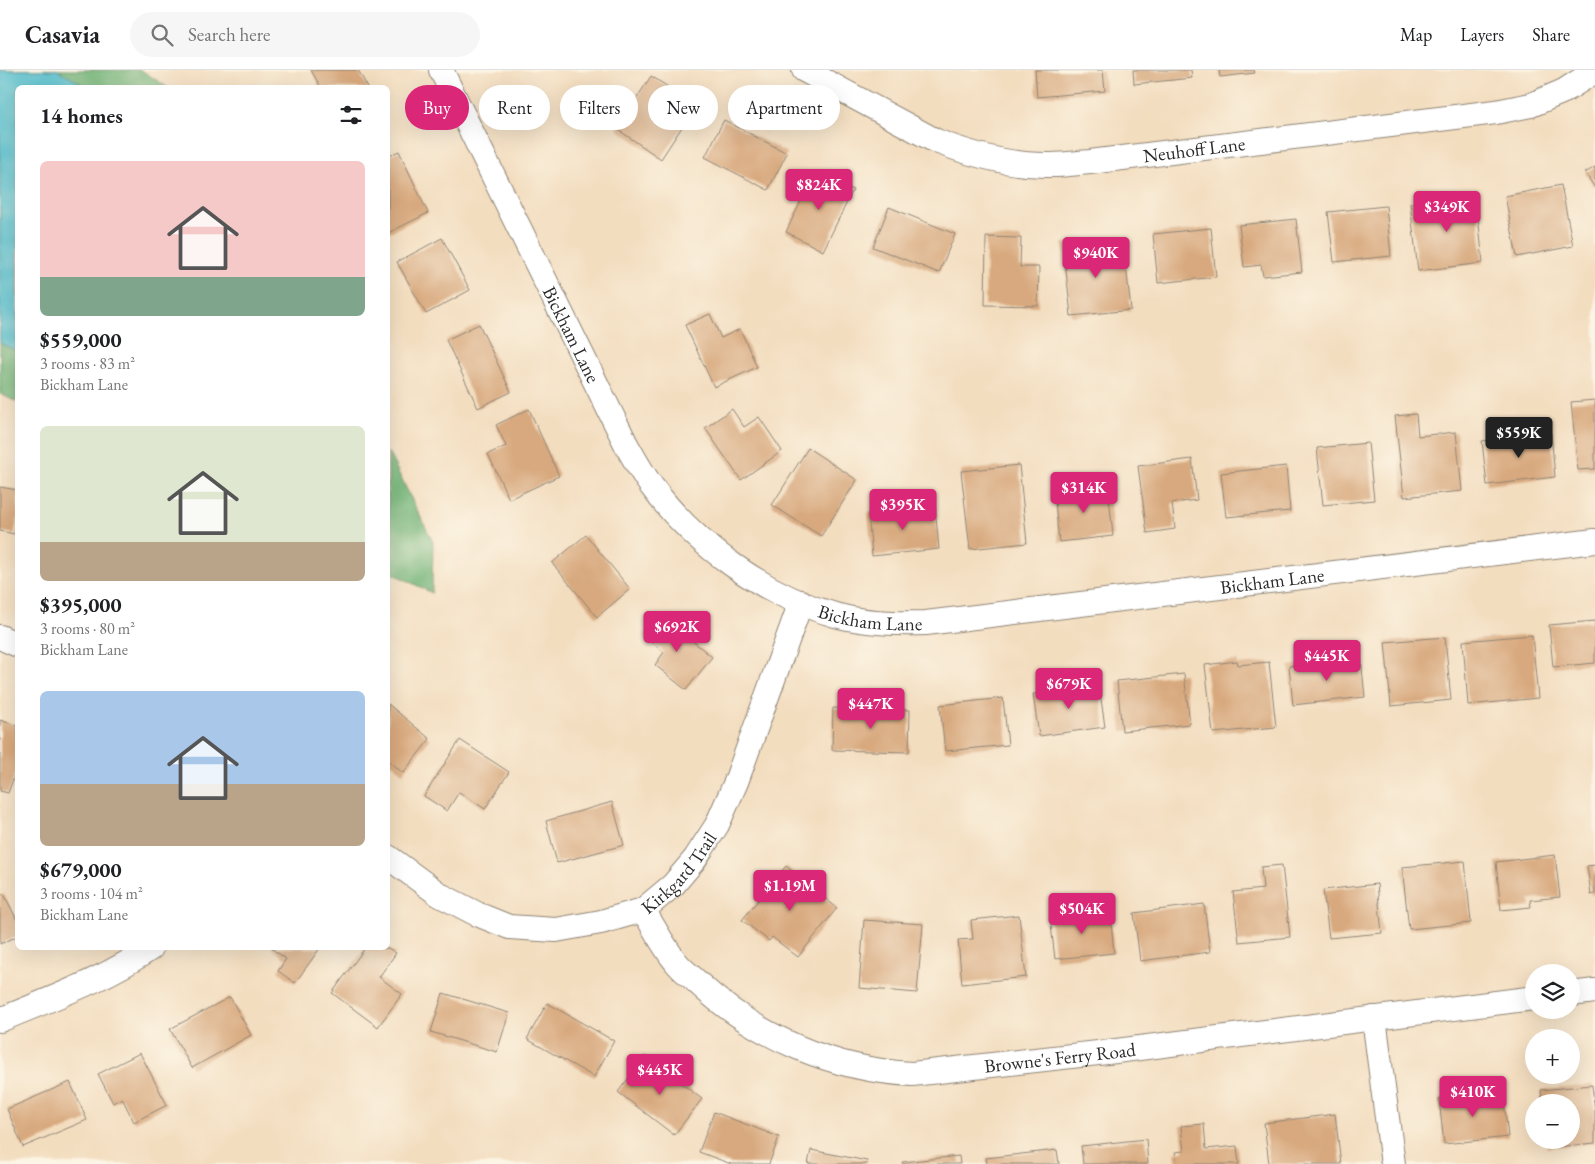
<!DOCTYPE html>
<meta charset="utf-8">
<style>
:root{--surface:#fff;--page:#f6f6f6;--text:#202124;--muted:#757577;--line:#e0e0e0;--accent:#db2777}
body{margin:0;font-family:"EB Garamond",serif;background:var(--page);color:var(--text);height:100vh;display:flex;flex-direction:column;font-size:19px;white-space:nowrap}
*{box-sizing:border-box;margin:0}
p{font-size:16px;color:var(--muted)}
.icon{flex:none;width:28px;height:28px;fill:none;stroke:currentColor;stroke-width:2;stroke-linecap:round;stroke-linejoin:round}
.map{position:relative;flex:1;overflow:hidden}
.details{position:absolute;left:15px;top:15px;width:375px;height:865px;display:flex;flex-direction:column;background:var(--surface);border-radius:8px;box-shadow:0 5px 20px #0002}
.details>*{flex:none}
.hud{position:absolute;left:405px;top:15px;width:475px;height:45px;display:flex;gap:10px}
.tools{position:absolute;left:1525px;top:894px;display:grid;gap:10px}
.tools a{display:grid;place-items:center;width:55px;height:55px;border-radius:50%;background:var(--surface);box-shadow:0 5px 20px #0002;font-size:25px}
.price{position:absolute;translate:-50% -42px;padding:0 11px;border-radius:5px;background:var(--accent);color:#fff;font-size:16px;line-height:32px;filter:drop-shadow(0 1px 2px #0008)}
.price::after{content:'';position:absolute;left:50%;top:30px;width:15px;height:11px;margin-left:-8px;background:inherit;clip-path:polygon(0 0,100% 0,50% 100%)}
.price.active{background:#222;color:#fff}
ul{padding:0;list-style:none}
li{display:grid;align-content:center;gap:10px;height:265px;padding:0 25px}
li span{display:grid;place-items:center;height:155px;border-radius:8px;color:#555}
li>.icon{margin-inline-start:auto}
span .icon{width:90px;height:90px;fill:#fffc;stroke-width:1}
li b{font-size:21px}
h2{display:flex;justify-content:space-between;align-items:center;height:60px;padding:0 25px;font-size:21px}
.pill{padding:0 18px;border-radius:22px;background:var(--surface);box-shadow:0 5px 20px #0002;font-size:18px;line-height:45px}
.pill.active{background:var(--accent);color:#fff}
header{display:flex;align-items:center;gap:30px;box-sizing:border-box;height:70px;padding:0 25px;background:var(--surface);border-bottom:1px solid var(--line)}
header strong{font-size:24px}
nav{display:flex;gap:28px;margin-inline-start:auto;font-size:18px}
.search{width:350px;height:45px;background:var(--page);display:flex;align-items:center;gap:12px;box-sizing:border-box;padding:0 18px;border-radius:28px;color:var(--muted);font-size:19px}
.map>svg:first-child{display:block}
</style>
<header>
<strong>Casavia</strong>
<div class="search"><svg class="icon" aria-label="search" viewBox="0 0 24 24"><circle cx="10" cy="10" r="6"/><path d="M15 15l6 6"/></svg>Search here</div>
<nav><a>Map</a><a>Layers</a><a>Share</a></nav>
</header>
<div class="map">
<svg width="1595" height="1094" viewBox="0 0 1595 1094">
<rect width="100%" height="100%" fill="#fcf5e5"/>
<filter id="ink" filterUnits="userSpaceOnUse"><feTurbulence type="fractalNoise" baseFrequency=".02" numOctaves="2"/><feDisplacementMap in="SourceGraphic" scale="10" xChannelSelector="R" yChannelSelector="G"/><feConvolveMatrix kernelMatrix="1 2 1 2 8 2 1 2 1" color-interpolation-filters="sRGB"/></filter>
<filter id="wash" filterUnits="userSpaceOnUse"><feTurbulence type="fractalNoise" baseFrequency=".0096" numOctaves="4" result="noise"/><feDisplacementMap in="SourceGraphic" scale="20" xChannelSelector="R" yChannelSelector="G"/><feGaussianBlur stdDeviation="1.12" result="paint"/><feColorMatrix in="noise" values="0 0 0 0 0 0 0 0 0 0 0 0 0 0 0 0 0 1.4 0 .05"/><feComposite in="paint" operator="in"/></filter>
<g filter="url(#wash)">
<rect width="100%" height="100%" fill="#f3ddbf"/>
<!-- forest -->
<g fill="#70b276" stroke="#4e6e50">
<path d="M0,0H141L167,17L18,18L17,332L0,324Z"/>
<path d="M388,382L433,472L432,523L388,501Z"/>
</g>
<!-- water -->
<path fill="#51bdcd" stroke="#3e747c" d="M0,0H57L87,17L18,18L17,281L0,273Z"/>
<g id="blocks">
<!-- building -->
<g fill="#d8a97e">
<path d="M311,0H358L368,18H321Z"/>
<path d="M1035,0H1103L1105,21L1037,27Z"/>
<path d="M1133,0H1191L1192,8L1134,14Z"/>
<path d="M1219,0H1254L1255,3L1220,7Z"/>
<path d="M651,6L676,22L662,44L682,57L661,89L617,59Z"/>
<path d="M724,50L787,83L768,120L705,87Z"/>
<path d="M399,81L428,143L388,163V86Z"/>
<path d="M1595,97V118L1585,103Z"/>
<path d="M815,102L853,120L823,181L786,162Z"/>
<path d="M1561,115L1573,176L1517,187L1505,126Z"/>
<path d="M1476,126L1483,193L1418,201L1410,133Z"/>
<path d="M1386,136L1391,186L1334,192L1328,142Z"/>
<path d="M889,137L955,164L939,203L873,177Z"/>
<path d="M1296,149L1302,202L1263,206L1261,195L1244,197L1239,155Z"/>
<path d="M1211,158L1216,207L1158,213L1153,164Z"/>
<path d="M986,167L1021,168L1020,197H1039L1038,236L985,235Z"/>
<path d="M442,168L470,220L426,244L397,192Z"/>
<path d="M1091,170L1092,181L1124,178L1131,240L1071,246L1063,173Z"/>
<path d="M710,244L721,268L740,259L757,297L714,317L685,255Z"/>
<path d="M479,254L511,322L478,338L446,270Z"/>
<path d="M1595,330V399L1578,400L1571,332Z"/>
<path d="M529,339L559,406L509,429L488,384L506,376L496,355Z"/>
<path d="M732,339L744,357L759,347L782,381L741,410L705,358Z"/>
<path d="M1416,344L1418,366L1456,362L1462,421L1404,427L1395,346Z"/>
<path d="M1551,363L1555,407L1487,415L1482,371Z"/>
<path d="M1368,373L1374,430L1323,435L1317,378Z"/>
<path d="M808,378L857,410L821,466L772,435Z"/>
<path d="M1192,389L1197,430L1172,433L1175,459L1147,463L1138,396Z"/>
<path d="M1019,395L1027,473L970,479L961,401Z"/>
<path d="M1286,396L1290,441L1226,447L1221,403Z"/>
<path d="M1108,416L1113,466L1059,472L1054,422Z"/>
<path d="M0,417L18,420V447L14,464L0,461Z"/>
<path d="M935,437L939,479L872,486L868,443Z"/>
<path d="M586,465L630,519L597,547L552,493Z"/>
<path d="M661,545L712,587L686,620L655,595L664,582L644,566Z"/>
<path d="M1595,551V593L1553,597L1549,555Z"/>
<path d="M1532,565L1538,628L1468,635L1463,571Z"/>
<path d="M1445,567L1451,630L1391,636L1385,572Z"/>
<path d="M1361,588L1365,627L1293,635L1289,596Z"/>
<path d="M1237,591L1238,595L1269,592L1276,657L1213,663L1205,595Z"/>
<path d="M1184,604L1190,654L1122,661L1117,611Z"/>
<path d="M1099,615L1105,657L1039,666L1033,624Z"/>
<path d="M1003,628L1008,675L945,681L940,635Z"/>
<path d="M388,634L430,669L403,703L388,690Z"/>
<path d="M833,638L910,640L909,682L832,680Z"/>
<path d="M0,650L18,656V696L8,723L0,721Z"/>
<path d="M460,670L509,702L485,739L459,722L447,741L424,726Z"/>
<path d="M612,732L624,775L557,793L546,751Z"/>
<path d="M1555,785L1560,827L1530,830L1531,837L1501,840L1496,792Z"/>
<path d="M1465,791L1471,853L1409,859L1402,797Z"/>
<path d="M1282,795L1290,867L1239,872L1233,822L1263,819L1261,797Z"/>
<path d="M1595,795V824L1591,825L1587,796Z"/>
<path d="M786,796L837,838L798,887L772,867L769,871L742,850Z"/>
<path d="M1377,814L1382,863L1329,868L1323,820Z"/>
<path d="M4,824L18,852V866L0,874V826Z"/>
<path d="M1204,834L1210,882L1140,891L1134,843Z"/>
<path d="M1110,841L1114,883L1055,889L1050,847Z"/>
<path d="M1019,845L1026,907L962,914L958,870L973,869L971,850Z"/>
<path d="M864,850L923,854L917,923L859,918Z"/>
<path d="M271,878H320L295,913L278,901L286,889Z"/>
<path d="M365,878H388L396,883L379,907L402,924L378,957L332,923Z"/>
<path d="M443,923L509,943L497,982L431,962Z"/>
<path d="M230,927L251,965L192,998L170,959Z"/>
<path d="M547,933L614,971L594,1007L527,969Z"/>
<path d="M140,983L167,1035L134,1052L122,1028L113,1033L98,1004Z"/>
<path d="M645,986L702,1029L674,1065L618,1022Z"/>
<path d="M70,1012L87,1050L23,1077L7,1039Z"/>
<path d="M1592,1015L1595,1041V1073L1547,1078L1546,1070H1571V1032H1542L1541,1020Z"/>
<path d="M1503,1023L1508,1067L1444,1074L1439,1029Z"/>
<path d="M714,1042L779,1067L769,1094H731L699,1082Z"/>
<path d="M1335,1044L1341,1094H1269L1264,1053Z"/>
<path d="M1204,1054L1206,1079L1237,1076L1239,1094H1177L1175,1082L1184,1081L1181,1056Z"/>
<path d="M1146,1069L1148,1094H1083L1081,1076Z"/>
<path d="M811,1080L867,1091L866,1094H808Z"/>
<path d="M1057,1080L1059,1094H987L986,1088Z"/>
<path d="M959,1086L960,1094H903L902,1092Z"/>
</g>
</g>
</g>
<g filter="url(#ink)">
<use href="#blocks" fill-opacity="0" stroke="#8f8475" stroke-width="1"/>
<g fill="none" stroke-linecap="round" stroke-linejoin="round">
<defs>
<g id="street">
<path id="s1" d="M441,0L627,376C635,390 643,405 653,418C695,475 766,526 835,545C864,553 896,554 926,553L1595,471"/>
<path id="s2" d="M804,0L936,71C972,85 1012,96 1051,95C1064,95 1077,93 1090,92L1496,42L1531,35L1564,21L1595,1"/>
<path d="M0,567L18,575"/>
<path id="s3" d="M388,787L440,825L477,844L509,857L556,860L601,852L643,840L673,815L695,789L717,755L736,712L801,532"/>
<path id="s4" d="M643,840C654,857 663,876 676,892C682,900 691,906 698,913C756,967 834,1000 912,1004L1116,981L1534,928"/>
<path d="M1571,924L1595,921"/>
<path d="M1374,948L1393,1094"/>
<path d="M0,950C50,929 106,909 151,878"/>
</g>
</defs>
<!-- street casing -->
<use href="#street" stroke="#8f8475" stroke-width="26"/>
<!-- street -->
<use href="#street" stroke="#fff" stroke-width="24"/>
</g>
</g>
<g text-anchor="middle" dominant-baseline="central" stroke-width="4.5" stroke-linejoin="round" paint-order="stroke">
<!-- street labels -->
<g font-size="19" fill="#2b2b2b" stroke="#fcf5e5">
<text stroke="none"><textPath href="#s2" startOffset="412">Neuhoff Lane</textPath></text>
<text stroke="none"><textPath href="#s1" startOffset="295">Bickham Lane</textPath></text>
<text stroke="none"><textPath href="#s1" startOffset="1135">Bickham Lane</textPath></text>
<text stroke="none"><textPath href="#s1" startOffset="730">Bickham Lane</textPath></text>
<text stroke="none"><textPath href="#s3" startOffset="329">Kirkgard Trail</textPath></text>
<text stroke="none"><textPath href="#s4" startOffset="478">Browne's Ferry Road</textPath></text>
</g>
</g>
</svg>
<div class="tools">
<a><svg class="icon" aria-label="layers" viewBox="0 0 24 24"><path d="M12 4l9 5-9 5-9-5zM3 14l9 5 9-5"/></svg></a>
<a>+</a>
<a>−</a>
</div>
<b class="price" style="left:819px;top:141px">$824K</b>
<b class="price" style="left:1447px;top:163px">$349K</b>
<b class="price" style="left:1096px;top:209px">$940K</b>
<b class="price active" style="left:1519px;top:389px">$559K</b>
<b class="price" style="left:1084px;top:444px">$314K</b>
<b class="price" style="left:903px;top:461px">$395K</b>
<b class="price" style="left:677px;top:583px">$692K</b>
<b class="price" style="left:1327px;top:612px">$445K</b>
<b class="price" style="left:1069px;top:640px">$679K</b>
<b class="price" style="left:871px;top:660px">$447K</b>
<b class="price" style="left:790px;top:842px">$1.19M</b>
<b class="price" style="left:1082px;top:865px">$504K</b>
<b class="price" style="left:660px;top:1026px">$445K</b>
<b class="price" style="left:1473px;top:1048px">$410K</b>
<div class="hud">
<a class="pill active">Buy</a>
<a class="pill">Rent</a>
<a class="pill">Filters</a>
<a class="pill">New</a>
<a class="pill">Apartment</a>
</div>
<section class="details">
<h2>14 homes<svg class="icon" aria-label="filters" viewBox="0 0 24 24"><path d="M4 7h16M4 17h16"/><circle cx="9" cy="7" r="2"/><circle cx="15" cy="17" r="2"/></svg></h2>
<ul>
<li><span style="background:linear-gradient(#f6c9c9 75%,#7fa58c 0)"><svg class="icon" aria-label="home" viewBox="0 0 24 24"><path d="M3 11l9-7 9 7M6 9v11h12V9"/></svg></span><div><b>$559,000</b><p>3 rooms · 83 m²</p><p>Bickham Lane</p></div></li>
<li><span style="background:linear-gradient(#dfe7d0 75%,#b9a48a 0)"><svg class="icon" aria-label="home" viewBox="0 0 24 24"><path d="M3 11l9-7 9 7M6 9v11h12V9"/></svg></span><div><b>$395,000</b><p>3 rooms · 80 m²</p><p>Bickham Lane</p></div></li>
<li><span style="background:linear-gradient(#a9c7e8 60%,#b9a48a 0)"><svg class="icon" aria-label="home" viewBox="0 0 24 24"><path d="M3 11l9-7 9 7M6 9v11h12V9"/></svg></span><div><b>$679,000</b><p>3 rooms · 104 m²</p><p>Bickham Lane</p></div></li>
</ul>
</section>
</div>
